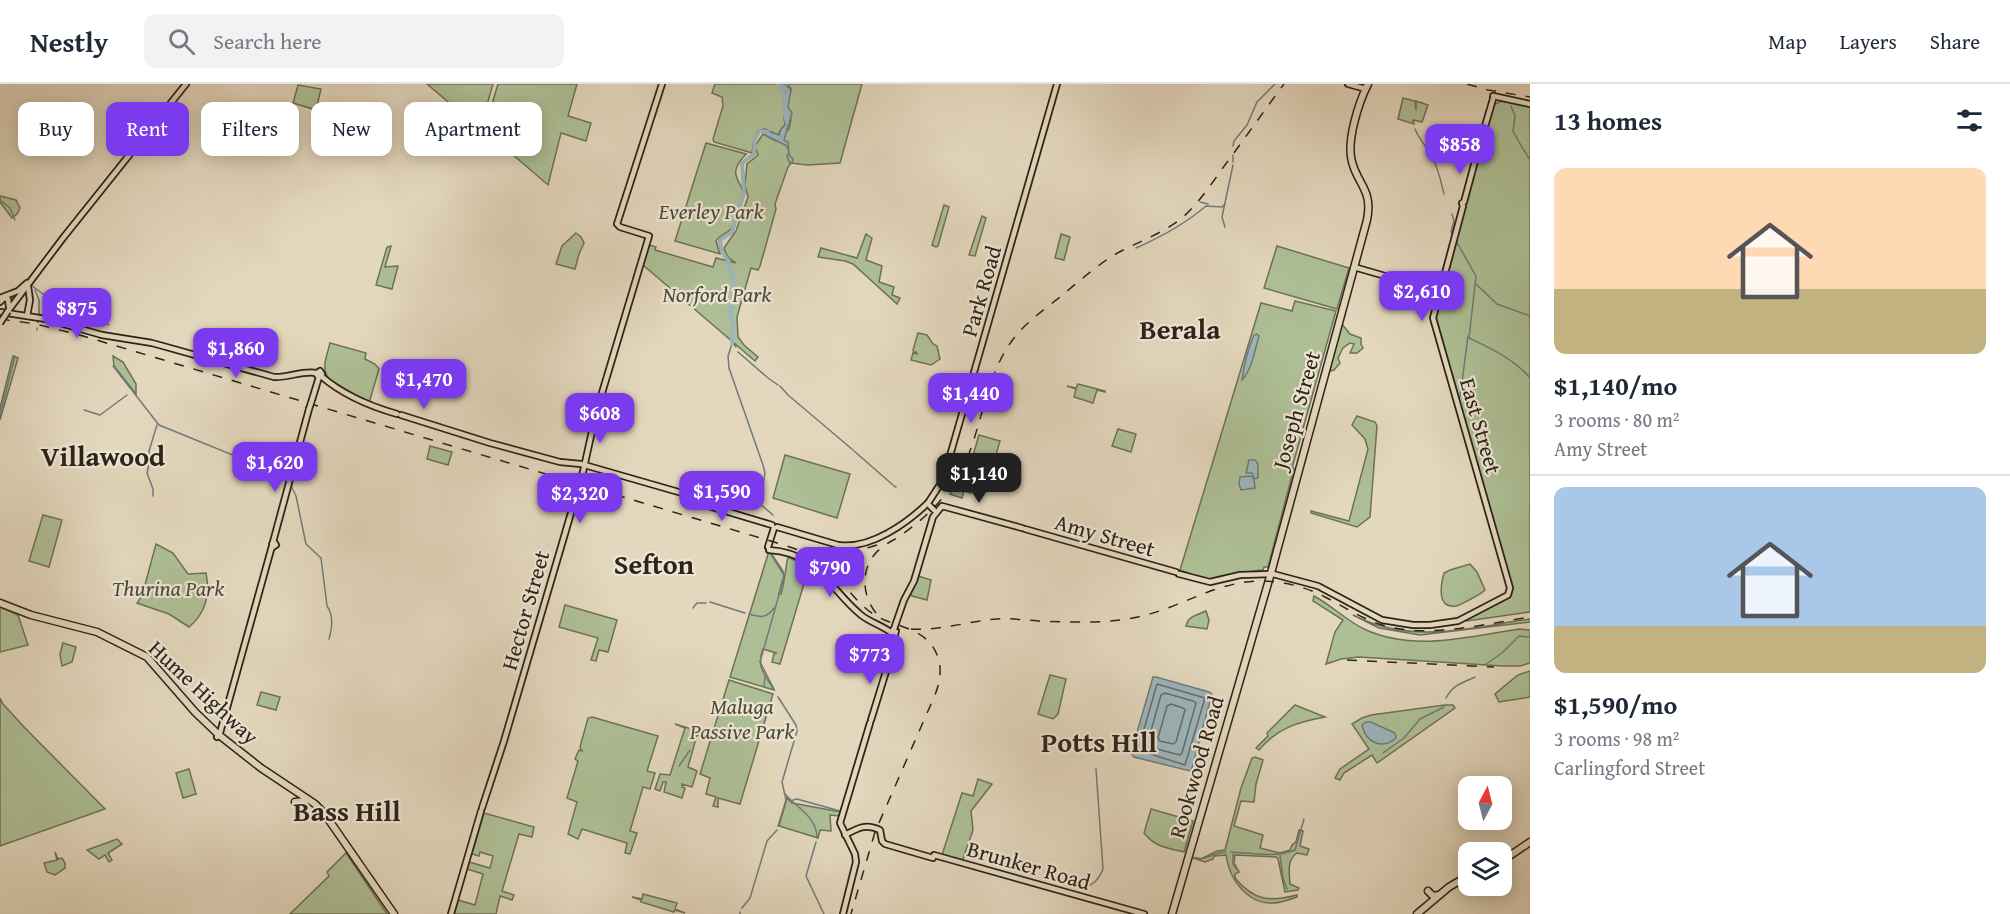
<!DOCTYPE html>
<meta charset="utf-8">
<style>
:root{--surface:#fff;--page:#f2f2f3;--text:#1f2937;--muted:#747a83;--line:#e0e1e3;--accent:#7c3aed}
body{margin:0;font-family:"Gentium Book Plus",serif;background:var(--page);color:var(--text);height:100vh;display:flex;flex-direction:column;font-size:22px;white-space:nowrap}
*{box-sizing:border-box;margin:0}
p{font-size:20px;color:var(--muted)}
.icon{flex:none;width:33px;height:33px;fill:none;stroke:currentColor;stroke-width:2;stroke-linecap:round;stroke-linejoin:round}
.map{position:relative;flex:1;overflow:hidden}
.panel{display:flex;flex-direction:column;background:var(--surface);width:480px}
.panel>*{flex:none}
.guide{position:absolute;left:18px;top:18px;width:570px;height:54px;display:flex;gap:12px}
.needle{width:39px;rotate:7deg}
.controls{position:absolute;left:1458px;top:692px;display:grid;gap:12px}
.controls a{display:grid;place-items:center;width:54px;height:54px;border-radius:12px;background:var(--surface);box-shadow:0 3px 15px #0003;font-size:30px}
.price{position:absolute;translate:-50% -51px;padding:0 14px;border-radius:12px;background:var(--accent);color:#fff;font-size:20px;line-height:39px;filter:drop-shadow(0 2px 3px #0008)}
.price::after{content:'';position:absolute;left:50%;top:36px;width:18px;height:14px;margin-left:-9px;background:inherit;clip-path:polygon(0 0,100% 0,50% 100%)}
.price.on{background:#222;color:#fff}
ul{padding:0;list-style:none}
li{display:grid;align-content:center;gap:12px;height:318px;padding:0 24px}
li+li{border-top:2px solid var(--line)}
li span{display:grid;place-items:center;height:186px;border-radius:12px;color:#555}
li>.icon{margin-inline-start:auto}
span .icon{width:108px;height:108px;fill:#fffc;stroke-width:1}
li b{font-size:26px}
h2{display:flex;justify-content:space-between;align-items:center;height:72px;padding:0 24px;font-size:26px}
.tag{padding:0 21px;border-radius:12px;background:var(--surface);box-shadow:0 3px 15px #0003;font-size:21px;line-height:54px}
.tag.on{background:var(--accent);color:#fff}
header{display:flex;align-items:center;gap:36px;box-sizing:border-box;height:84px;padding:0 30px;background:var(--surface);border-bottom:2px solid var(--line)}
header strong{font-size:28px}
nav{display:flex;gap:33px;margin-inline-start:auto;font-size:21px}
.search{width:420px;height:54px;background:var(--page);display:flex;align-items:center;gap:15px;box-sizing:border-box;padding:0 21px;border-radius:12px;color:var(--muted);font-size:22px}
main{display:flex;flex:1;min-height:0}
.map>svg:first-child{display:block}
</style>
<header>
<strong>Nestly</strong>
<div class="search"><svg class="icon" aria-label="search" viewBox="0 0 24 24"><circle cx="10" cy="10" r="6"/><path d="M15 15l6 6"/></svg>Search here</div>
<nav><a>Map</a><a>Layers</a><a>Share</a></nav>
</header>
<main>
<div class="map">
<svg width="1530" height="830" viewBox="0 0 1530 830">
<rect width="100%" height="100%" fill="#e3d7bd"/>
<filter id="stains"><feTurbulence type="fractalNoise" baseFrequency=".00333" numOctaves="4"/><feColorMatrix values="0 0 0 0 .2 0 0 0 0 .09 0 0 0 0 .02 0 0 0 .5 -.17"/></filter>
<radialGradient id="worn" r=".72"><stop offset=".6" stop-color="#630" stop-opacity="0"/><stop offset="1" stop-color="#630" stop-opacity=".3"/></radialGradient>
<!-- green -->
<g fill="#aebf95" stroke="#6d7157" stroke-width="1.5">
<path d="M427,0H493L480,45Z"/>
<path d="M498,0H577L568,32L591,39L586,57L561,49L548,101L484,46Z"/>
<path d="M715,0H782L788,15L791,5L788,0H862L840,79L807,81L791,79L788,83L775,120L776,125L760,182L758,186L751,184L737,233L738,253L744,261L758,273L755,277L643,181L649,161L656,163L655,166L713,183L716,174L736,179C729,175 726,172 724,164L736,147L748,113L745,101L747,80L758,71L755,62L763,50L776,57L789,45L791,35L790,32L784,33L785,41L781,45L778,51L765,45L758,46L754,55L752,69L714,58L713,55L723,22L722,13L712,9Z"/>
<path d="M298,1L321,5L316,26L293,19Z"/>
<path d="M1403,14L1415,17L1416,26V17L1428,21L1422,38L1413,36L1414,40L1398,35Z"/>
<path d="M1502,17L1530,22V528L1467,537V535L1509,514L1513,506L1435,230L1493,21Z"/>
<path d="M706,59L746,70C723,94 746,97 743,114C742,117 740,120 739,123C737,131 737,138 731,145C726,150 720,151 716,157L720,170L675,157Z"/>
<path d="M0,112L16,116L20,124L17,130L12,134L0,118Z"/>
<path d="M944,121L949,123L938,162L936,163L932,161Z"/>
<path d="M982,132L986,134L975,172L969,171Z"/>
<path d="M576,149L581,153L584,159L579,170L575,185L556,180L562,162Z"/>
<path d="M866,150L872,154L866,176L882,182L879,198L894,203L892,211L900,214L897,220L853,180L845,177L818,173L821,164L857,174Z"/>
<path d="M1061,150L1070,153L1064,176L1055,174Z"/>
<path d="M391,162L385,183L398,182L392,205L376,201L387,163Z"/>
<path d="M1277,162L1349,184L1337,225L1264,204Z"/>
<path d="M1295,217L1336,227L1292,384H1294L1268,483H1264L1263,486C1244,487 1230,494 1214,496C1203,497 1190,489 1180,486L1261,219L1292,227Z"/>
<path d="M1341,239L1350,250L1361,254V260L1363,264L1357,269H1350L1354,260L1350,259L1343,264L1338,274L1340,279L1334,286L1327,288Z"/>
<path d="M918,249L927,251L933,260L937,262L940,275L931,281L911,276L913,269L917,270L916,268L914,269L913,266Z"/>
<path d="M330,259L366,269L365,275L375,280L379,285L369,319L330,296C320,285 327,272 330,259Z"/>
<path d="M13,272L18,274L0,336V324Z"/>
<path d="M113,272L123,278L136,300V310L114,282Z"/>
<path d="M1078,300L1105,307V308L1097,306L1093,319L1074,313L1076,305L1067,302L1076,304Z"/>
<path d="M1357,332L1375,338L1377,342L1370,433L1357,443L1311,429V427L1349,437L1368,365L1365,355L1352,341Z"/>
<path d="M1118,345L1136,350L1131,368L1112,362Z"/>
<path d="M979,351L1000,357L985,408L973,405L971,409L964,407L962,414L950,410L963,387L969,385Z"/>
<path d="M430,362L452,368L448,381L427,375Z"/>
<path d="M785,371L850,390L837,434L773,414Z"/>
<path d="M43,431L62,436L49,483L29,477Z"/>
<path d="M156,460L173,469L188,490L206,489C210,509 206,529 189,543L169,530L137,519L142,512Z"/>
<path d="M769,467L784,491L779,509L781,510C785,497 785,486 788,473L809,483L780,580L772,578L774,570L776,569L763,565C756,582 765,591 774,606L730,593Z"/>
<path d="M1470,480L1477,488L1485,506C1481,510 1475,513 1469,516C1465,518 1461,521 1456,522C1436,525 1441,500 1444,489L1450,486Z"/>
<path d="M918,492L931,496L927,516L912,512L910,509Z"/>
<path d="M1314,512C1331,521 1347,537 1364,545C1413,568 1468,553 1519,545L1530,546V579L1520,582H1503L1359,573L1341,575L1326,580L1335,548L1343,536L1313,517Z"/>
<path d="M565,521L617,536L608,568L599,566L596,577L591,576L598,554L559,543Z"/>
<path d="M0,523L18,531L28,561L0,568Z"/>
<path d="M1206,527L1209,536L1207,545L1186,542C1188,532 1197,531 1206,527Z"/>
<path d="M1353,531C1412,561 1468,544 1530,535V538L1420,551L1379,544Z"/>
<path d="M63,559L76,563L72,578L62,582L60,570Z"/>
<path d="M1530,587V613L1499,618L1495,610L1518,591Z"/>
<path d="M1050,591L1066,595L1058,630L1053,635L1038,630Z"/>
<path d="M729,596L773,610L740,720L718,714V723L713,722L716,713L706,710L710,694L700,690Z"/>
<path d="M261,608L280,613L276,626L257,621Z"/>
<path d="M0,614L3,620L25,644L105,725L0,762Z"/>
<path d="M1295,621L1325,633C1298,638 1277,644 1259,666L1256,664L1268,652L1267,649Z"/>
<path d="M1445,621H1453L1455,624L1377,679L1372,671L1344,689L1340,696L1335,694L1340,685L1369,665L1352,640L1362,634L1371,631Z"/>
<path d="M592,633L658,652L647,687L655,689L650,705L643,703L630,747L637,749L630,770L625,769L627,759L582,745L578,755L568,750L577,718L567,714L578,677L575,675L579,666L582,667L580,663L588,634Z"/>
<path d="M675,640L708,650L707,654L697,651L688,683L697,687L692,703L682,700V703L685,704L682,714L664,708L666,698H663L660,707L655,705L660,690L670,691L685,644Z"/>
<path d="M1255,673L1263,676L1256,700L1254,718L1241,717L1234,742L1263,751L1260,764L1280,769L1290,766L1292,761L1296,758L1299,746L1303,747L1300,762L1309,765L1307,771L1297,769C1287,776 1289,788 1290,800L1299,804L1298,806L1285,808L1278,775L1276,773L1235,771L1234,779L1239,788L1235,790V794C1254,817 1270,818 1297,811V813C1289,816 1281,819 1273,819C1247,820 1229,795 1226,771L1214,772L1213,775L1205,778L1190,773L1201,775L1217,767L1225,766L1241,704L1252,674Z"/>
<path d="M189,685L196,710L183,714L176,689Z"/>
<path d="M978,695L992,700L971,727L973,746L963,775L961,776L942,771L962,709L973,712Z"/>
<path d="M787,714L792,719L841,728L839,732L830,731L831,747L820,746L818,754L779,742Z"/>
<path d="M1151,725L1193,737L1184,768C1167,764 1155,763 1144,749Z"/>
<path d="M484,729L534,743L532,753L519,750L502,807L514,811L512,816L500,812L496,830H454L458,816L475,821L483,790L467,785L469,778L490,784L493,772L480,768L479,772L472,770Z"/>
<path d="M117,755L122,760L108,769L112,776L109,778L105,771L99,775L87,766Z"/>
<path d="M55,768L58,775L62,774L65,779V784L55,791L47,788L44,779L57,776Z"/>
<path d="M346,769L387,830H290L329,792L327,788Z"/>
<path d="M643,810L677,819L675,825L685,829L675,826L674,828L641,818V816L632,813L642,815Z"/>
</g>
<!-- water -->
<g fill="#9cb6bd" stroke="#6f7b7b" stroke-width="1.5">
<path d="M778,0H785L791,6L788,23L792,29L784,56L788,58L789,71L793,75L792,79L789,78L787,72L789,68L787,62L763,50L765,46L779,51L781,45L785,41V8Z"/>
<path d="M1257,250L1259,252C1255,265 1252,286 1242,296C1244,281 1248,265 1254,251Z"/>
<path d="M1249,376H1255L1258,380V394L1254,395L1255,404L1241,406L1239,400L1240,393L1250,392L1254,394L1252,389H1246Z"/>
<path d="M1153,593H1156L1209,608L1212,610L1192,684L1190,687L1134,673L1131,669Z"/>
<path d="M1366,638H1371L1395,649L1396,654C1382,666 1366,659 1362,641Z"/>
</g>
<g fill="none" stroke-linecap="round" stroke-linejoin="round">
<!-- shore -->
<g stroke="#646c6b" stroke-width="1.5">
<path d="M1157,600L1205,614L1185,681L1138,666Z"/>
<path d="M1165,609L1193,617L1196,619L1182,669L1180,671L1149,663L1147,661L1161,611Z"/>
<path d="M1171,620L1183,624L1185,626L1176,658L1173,660L1160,657L1158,654L1167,622Z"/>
</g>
<!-- stream -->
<g stroke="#6f7b7b" stroke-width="1.5">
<path d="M1511,22L1515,32L1513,47L1523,65"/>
<path d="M1415,45C1419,55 1426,62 1431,71C1438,83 1441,97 1444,110"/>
<path d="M1233,62L1234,57L1247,41L1257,18L1275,0"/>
<path d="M1524,66L1530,76"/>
<path d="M1233,78V71"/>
<path d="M0,116L10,124L15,136"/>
<path d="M1200,118L1208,120"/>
<path d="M1452,130L1454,137L1451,148L1453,150"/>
<path d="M1225,143L1222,133L1233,81"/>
<path d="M1455,155L1476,192L1469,254C1492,265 1514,275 1530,294"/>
<path d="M1136,164C1161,153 1185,140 1206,122L1222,123L1225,120"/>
<path d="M1476,200L1497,220L1530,232"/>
<path d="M31,201L43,210L103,237L109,241"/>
<path d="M35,206L39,216V231"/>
<path d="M675,213L676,211"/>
<path d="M666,216L671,217"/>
<path d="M38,239V237"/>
<path d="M37,246V244"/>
<path d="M732,258L736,263"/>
<path d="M732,260L728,272L729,284L763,381L765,389L760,420L773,431"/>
<path d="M738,268L768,294L778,301"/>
<path d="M113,282L159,341L272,387L287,397"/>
<path d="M780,302L788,311L853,366"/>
<path d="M1460,313L1468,252"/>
<path d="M84,326L100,331L127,311"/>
<path d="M0,331L15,272"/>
<path d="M854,367L893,401"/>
<path d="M291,402L296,412L306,460L321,474L327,522C334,532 332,544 329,555"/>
<path d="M894,402L896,403"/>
<path d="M153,412V405L147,389L150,376L149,367L157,341"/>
<path d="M771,469L783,487L784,493L760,578L774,605"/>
<path d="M710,518L745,529"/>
<path d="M693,524L697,519H706"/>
<path d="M749,530C761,534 767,534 774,524"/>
<path d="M1485,581L1502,569L1519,552L1530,553"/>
<path d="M764,603L765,592"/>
<path d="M1446,614C1453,600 1463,599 1475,593"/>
<path d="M1383,669L1404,654L1420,635L1444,623"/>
<path d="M679,682L690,666"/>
<path d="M785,710C797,724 817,733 817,754"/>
<path d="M793,716L797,715L840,727"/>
<path d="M778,742L786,716L782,698L797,647L796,641L778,613"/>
<path d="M816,758L806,792L824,830"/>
<path d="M1231,768C1251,769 1276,774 1295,766L1304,735"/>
<path d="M1233,770V780L1239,788"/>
<path d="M1280,771L1283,794L1287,805"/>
<path d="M1191,773C1210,778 1208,769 1226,768"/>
<path d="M1069,799C1084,808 1097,801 1103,785L1096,685"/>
<path d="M742,824L750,814L767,757L777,746"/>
<path d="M740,830V828"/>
</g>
<!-- river -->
<g stroke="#9cb6bd" stroke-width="4">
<path d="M778,0C789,10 782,25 787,38"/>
<path d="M732,260L733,239L730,227L736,207L728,176C722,170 720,164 720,156L732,148L744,109L742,79L754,70L755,55L759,47L768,48"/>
</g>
<defs>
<g id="major">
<path d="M1348,0L1366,5"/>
<path d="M1493,12L1530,20"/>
<path d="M1480,59L1493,15"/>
<path d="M1354,183L1437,207"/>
<path d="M0,214L18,207L27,199"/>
<path d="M0,218L4,214L8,215L9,223"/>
<path d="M8,227L63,154L186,0"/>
<path d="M0,228L46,235L102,251"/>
<path d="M27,232L30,216L28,202"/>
<path d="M102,251L152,259L274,293C289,294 302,286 317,289"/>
<path d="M320,287L322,290L319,293L316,290Z"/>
<path d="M321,292C343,311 369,322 397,330"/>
<path d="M311,319L319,293"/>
<path d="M401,331L490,359L560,378L581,380L682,409"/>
<path d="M685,412L692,417L772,441"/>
<path d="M928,419L943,396L1057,0"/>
<path d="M777,443L838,461C871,466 908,438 928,419"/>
<path d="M1025,445L1176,488"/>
<path d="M273,458L309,325"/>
<path d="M274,458L276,461L273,463L272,460Z"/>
<path d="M768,463L774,444"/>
<path d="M769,466C819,469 828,504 861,531C871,539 884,542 893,550H895L896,547L893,546L892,549"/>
<path d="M1179,490L1210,498L1240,491L1273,490L1318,502L1382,536L1413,541H1430L1458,537L1508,511L1510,504L1433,234L1463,122L1462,119L1464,118L1479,62"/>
<path d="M896,539L904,516L914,497L933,433L942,422L1022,444"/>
<path d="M871,636L892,568L895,550"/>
<path d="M217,653L220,649L272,462"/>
<path d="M482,724L504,657L566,446L583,388L596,329L649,152L620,143L617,140L662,0"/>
<path d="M845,751C858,744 866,739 880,746L882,757L885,760L933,774"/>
<path d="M934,771L1144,830"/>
<path d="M451,830L481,727"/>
<path d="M843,830L856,778L855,770L840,739L870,639"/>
</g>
<g id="highway">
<path d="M0,519L31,531L97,548L147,573L195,628L219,651L261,684L315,720L324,729L394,830"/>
<path d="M295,718L305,717"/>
<path d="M1502,777L1530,758"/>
<path d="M1428,807L1433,812L1439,811"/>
<path d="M1172,830L1271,489L1367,136C1373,106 1358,101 1352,78C1346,57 1359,18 1368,0"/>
<path d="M1417,830L1449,803L1468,792"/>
</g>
</defs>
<!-- major casing -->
<use href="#major" stroke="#2c2319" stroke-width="8"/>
<!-- highway casing -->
<use href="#highway" stroke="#2c2319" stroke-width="9"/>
<!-- major -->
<use href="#major" stroke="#e3d7bd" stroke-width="4.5"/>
<!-- highway -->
<use href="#highway" stroke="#e3d7bd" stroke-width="6"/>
<!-- rail -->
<g stroke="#2c2319" stroke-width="1.5" stroke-dasharray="10 10" stroke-linecap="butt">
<path d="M1467,0L1488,6L1530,13"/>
<path d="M0,235L36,240L83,252L784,461C799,466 813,471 825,481C842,496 854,517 873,530C891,542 915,542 930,559C943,575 942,593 935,611L875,748L851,830"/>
<path d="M808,468C835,471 860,468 885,458"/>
<path d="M876,529C860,509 861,480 881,464C888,458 897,455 904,449C921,437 937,422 950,405C985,358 979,293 1019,248C1031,235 1046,224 1060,213C1078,198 1095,183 1114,171C1137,158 1162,150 1182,134C1199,119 1212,99 1225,81C1245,54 1264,27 1284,0"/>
<path d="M911,545C940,547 969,537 997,535C1011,534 1024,536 1038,537C1071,538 1106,540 1138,533C1180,524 1215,498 1259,497C1282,497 1304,502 1325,513C1345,523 1363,536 1386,542C1430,554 1485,540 1530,533"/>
<path d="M1347,576L1494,583"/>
</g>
<defs>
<g id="major-bridge">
<path d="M0,239L8,227"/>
<path d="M309,325L311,319"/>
<path d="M929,421L934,426"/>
<path d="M894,545L896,539"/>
</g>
</defs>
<!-- major-bridge casing -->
<use href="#major-bridge" stroke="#2c2319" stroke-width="8" stroke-linecap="butt"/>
<!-- major-bridge -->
<use href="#major-bridge" stroke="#e3d7bd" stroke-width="4.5"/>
</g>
<g text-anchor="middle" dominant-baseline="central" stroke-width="4.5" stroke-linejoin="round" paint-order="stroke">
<!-- park labels -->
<g font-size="22" font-style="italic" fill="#4c4a38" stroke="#ede5d4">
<text x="711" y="127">Everley Park</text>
<text x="717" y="210">Norford Park</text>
<text x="168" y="504">Thurina Park</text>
<text x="742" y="622">Maluga<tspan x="742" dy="25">Passive Park</tspan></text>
</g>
<!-- street labels -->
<g font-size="22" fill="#2c2319" stroke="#ede5d4">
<text transform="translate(981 207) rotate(-74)">Park Road</text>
<text transform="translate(1296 326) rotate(-74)">Joseph Street</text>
<text transform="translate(1481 342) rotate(74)">East Street</text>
<text transform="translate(1105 451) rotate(16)">Amy Street</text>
<text transform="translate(525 526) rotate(-74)">Hector Street</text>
<text transform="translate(204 608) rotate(43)">Hume Highway</text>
<text transform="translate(1196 683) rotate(-74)">Rookwood Road</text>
<text transform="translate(1029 781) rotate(16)">Brunker Road</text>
</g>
<!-- district labels -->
<g font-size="28" font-weight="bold" fill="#2c2319" stroke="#ede5d4">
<text x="1180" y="244">Berala</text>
<text x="103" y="371">Villawood</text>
<text x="654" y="479">Sefton</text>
<text x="1099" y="657">Potts Hill</text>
<text x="347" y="726">Bass Hill</text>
</g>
</g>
<rect width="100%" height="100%" filter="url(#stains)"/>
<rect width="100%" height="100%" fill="url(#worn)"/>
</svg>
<div class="controls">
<a><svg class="needle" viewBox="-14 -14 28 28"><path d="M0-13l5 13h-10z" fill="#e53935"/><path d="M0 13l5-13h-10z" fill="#747a83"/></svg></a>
<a><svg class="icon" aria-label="layers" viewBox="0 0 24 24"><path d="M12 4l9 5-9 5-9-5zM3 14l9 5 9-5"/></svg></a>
</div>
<b class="price" style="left:1460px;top:91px">$858</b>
<b class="price" style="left:1422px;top:238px">$2,610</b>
<b class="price" style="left:77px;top:255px">$875</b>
<b class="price" style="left:236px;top:295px">$1,860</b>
<b class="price" style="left:424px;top:326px">$1,470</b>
<b class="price" style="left:971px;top:340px">$1,440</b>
<b class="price" style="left:600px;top:360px">$608</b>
<b class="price" style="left:275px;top:409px">$1,620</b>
<b class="price on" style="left:979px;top:420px">$1,140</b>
<b class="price" style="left:722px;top:438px">$1,590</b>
<b class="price" style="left:580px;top:440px">$2,320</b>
<b class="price" style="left:830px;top:514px">$790</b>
<b class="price" style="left:870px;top:601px">$773</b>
<div class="guide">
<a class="tag">Buy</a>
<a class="tag on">Rent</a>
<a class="tag">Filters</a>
<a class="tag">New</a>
<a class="tag">Apartment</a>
</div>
</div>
<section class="panel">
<h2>13 homes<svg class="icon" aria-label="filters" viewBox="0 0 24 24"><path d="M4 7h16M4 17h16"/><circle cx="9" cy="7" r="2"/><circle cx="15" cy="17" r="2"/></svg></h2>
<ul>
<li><span style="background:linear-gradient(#ffd9b3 65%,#c2b280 0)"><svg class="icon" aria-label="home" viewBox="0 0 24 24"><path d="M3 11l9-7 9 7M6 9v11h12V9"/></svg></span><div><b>$1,140/mo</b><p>3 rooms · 80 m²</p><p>Amy Street</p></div></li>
<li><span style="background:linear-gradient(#a9c7e8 75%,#c2b280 0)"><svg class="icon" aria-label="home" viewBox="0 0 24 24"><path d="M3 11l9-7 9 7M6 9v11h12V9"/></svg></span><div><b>$1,590/mo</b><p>3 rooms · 98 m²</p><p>Carlingford Street</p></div></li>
</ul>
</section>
</main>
